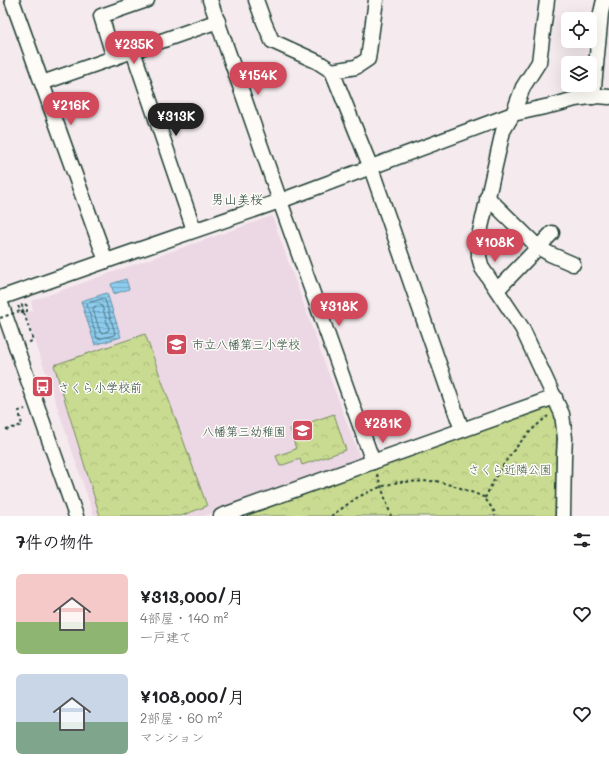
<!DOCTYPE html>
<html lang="ja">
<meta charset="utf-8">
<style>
:root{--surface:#fff;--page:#f2f2f2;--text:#202124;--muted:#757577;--accent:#d1495b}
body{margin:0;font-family:Mali,"Klee One",sans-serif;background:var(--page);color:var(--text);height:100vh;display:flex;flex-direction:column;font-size:15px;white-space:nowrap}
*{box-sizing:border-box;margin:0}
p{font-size:13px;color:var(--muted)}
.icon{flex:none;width:22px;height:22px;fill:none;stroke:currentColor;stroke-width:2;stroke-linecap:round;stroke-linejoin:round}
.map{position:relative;height:516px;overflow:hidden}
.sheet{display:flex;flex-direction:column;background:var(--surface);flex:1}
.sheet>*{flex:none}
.tools{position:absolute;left:561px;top:12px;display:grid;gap:8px}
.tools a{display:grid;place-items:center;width:36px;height:36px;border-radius:6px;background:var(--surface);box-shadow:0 4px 16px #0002;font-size:20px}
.price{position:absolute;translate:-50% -34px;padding:0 9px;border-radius:14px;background:var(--accent);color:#fff;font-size:13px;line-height:26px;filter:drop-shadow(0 1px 2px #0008)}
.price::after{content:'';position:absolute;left:50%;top:24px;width:12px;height:9px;margin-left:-6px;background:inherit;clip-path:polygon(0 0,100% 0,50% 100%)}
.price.selected{background:#222;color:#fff}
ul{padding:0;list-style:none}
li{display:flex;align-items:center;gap:12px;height:100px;padding:0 16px}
li span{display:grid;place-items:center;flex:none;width:112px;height:80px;border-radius:6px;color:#555}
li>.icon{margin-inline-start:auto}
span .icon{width:48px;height:48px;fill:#fffc;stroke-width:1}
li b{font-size:17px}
h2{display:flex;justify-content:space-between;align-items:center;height:48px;padding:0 16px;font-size:17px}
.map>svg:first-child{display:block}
</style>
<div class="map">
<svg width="609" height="516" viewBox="0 0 609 516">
<defs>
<pattern id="forest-crowns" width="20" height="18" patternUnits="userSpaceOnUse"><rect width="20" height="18" fill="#c9db90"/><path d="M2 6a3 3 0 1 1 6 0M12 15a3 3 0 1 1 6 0" fill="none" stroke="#acbd7d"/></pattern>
<pattern id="water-rules" width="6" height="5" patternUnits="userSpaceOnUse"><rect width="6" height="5" fill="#8eccef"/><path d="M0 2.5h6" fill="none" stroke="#73a7c2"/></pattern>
</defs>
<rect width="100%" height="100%" fill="#f5ebee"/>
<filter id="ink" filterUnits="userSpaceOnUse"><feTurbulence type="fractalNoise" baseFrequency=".025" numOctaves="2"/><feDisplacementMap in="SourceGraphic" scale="8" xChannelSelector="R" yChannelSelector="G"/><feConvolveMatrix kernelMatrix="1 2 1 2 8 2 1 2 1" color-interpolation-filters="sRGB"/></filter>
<g filter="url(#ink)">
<!-- built -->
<path fill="#ecd7e4" d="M272,216L329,375L360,458L204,516H94L26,314L33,310L31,301Z"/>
<!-- forest -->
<g fill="url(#forest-crowns)" stroke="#748c62">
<path d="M145,334L207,506L181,516H100L54,365Z"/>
<path d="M547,405L557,412L555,516H246Z"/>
<path d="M334,414L346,450L302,465L300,459L280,466L276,456L296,449L290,429Z"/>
</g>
<!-- water -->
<g fill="url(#water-rules)" stroke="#6293a4">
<path d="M126,279L129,289L114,294L111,284Z"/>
<path d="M107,293L121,337L95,345L81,301Z"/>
</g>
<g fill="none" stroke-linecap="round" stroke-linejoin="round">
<!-- shore -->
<g stroke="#4b767f" stroke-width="1">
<path d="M103,299L105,300L115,333L114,335L98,339L97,338L87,305L88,303Z"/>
<path d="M100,305L102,306L109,329L108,331L102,333L100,332L93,309L94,307Z"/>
</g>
<defs>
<g id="minor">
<path d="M12,0L106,261"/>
<path d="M210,0L280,201L373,462"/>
<path d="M256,0L264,22L272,41L318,62L332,71L371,168L462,430"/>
<path d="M547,0L539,62L523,87L513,114L503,131L479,236V257L482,268L522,328L562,414L565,438L564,457L563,516"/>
<path d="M133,51L194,230"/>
<path d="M114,58L101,16L147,0"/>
<path d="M332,71L356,67L368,59L376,0"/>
<path d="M42,83L218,21"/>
<path d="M593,97L601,13L604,0"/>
<path d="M487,197L538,247L550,254L573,264"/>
<path d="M497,290L552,233"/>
<path d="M0,298L106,261L280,201L513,114L558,104L575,99L598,96L609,97"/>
<path d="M0,301L76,516"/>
<path d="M221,516L555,397"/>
</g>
</defs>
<!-- minor casing -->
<use href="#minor" stroke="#1f3d34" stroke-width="17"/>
<!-- path -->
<g stroke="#1f3d34" stroke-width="2" stroke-dasharray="3 3" stroke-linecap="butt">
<path d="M18,306L22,312L25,313L27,311V306L25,304H24L22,305L23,310"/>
<path d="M24,313L33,340L28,343"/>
<path d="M6,430L22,425L19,411L25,409"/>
<path d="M377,474L391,516"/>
<path d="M485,498C490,488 495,477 502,467C514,448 530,430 548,416"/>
<path d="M331,516L358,497L380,487L398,482L436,481L458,487L484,497L494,511L495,516"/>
</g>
<!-- minor -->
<use href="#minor" stroke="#fdfcf7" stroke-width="14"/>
<!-- path-bridge -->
<path stroke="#1f3d34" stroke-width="2" stroke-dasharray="3 3" stroke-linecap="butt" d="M0,318L23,310L24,313"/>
</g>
</g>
<!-- icons -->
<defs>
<symbol id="school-square" viewBox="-11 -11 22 22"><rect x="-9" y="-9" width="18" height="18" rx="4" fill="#d1495b" stroke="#fdfcf7"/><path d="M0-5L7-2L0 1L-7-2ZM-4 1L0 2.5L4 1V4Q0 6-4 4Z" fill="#fff"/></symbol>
<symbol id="bus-square" viewBox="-11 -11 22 22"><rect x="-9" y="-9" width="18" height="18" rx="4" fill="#d1495b" stroke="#fdfcf7"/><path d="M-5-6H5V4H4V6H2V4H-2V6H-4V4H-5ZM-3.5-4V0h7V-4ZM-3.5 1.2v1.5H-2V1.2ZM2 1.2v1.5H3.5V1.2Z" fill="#fff"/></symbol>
</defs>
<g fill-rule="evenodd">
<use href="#school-square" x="164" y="332" width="25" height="25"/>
<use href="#bus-square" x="30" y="374" width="25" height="25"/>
<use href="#school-square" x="290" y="418" width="25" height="25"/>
</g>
<g text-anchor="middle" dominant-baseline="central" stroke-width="3" stroke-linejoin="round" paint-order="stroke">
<!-- poi labels -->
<g font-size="12" fill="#1f3d34" stroke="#fdfcf7" text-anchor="start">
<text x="192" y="344">市立八幡第三小学校</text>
<text x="58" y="387">さくら小学校前</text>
<text x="286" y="431" text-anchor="end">八幡第三幼稚園</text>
</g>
<!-- park labels -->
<g font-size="12" fill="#415d46" stroke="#fdfcf7">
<text x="510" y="469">さくら近隣公園</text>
</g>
<!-- neighbourhood labels -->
<g font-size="13" fill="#1f3d34" stroke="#fdfcf7">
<text x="237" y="198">男山美桜</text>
</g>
</g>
</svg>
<div class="tools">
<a><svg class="icon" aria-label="locate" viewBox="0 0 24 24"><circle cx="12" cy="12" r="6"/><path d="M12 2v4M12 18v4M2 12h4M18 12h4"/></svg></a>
<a><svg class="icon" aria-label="layers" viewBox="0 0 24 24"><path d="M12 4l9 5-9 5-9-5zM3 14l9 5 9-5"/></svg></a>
</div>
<b class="price" style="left:134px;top:65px">¥235K</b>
<b class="price" style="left:258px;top:96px">¥154K</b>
<b class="price" style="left:71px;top:126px">¥216K</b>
<b class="price selected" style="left:176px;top:137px">¥313K</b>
<b class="price" style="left:495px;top:263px">¥108K</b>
<b class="price" style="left:339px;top:327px">¥318K</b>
<b class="price" style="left:383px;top:444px">¥281K</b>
</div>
<section class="sheet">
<h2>7件の物件<svg class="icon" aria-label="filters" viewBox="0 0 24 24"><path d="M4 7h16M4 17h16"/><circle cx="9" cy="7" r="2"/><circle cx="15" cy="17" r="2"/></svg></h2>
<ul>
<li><span style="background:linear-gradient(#f6c9c9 60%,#8fb573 0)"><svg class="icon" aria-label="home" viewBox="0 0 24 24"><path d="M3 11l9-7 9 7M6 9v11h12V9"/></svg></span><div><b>¥313,000/月</b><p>4部屋 · 140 m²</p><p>一戸建て</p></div><svg class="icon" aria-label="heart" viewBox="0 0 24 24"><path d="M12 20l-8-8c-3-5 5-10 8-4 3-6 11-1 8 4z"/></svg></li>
<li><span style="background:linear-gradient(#c9d6e8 60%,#7fa58c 0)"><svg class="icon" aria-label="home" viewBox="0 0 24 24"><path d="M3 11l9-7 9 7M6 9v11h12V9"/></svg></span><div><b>¥108,000/月</b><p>2部屋 · 60 m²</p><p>マンション</p></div><svg class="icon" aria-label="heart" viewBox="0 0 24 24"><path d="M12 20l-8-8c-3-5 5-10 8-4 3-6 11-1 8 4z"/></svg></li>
</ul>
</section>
